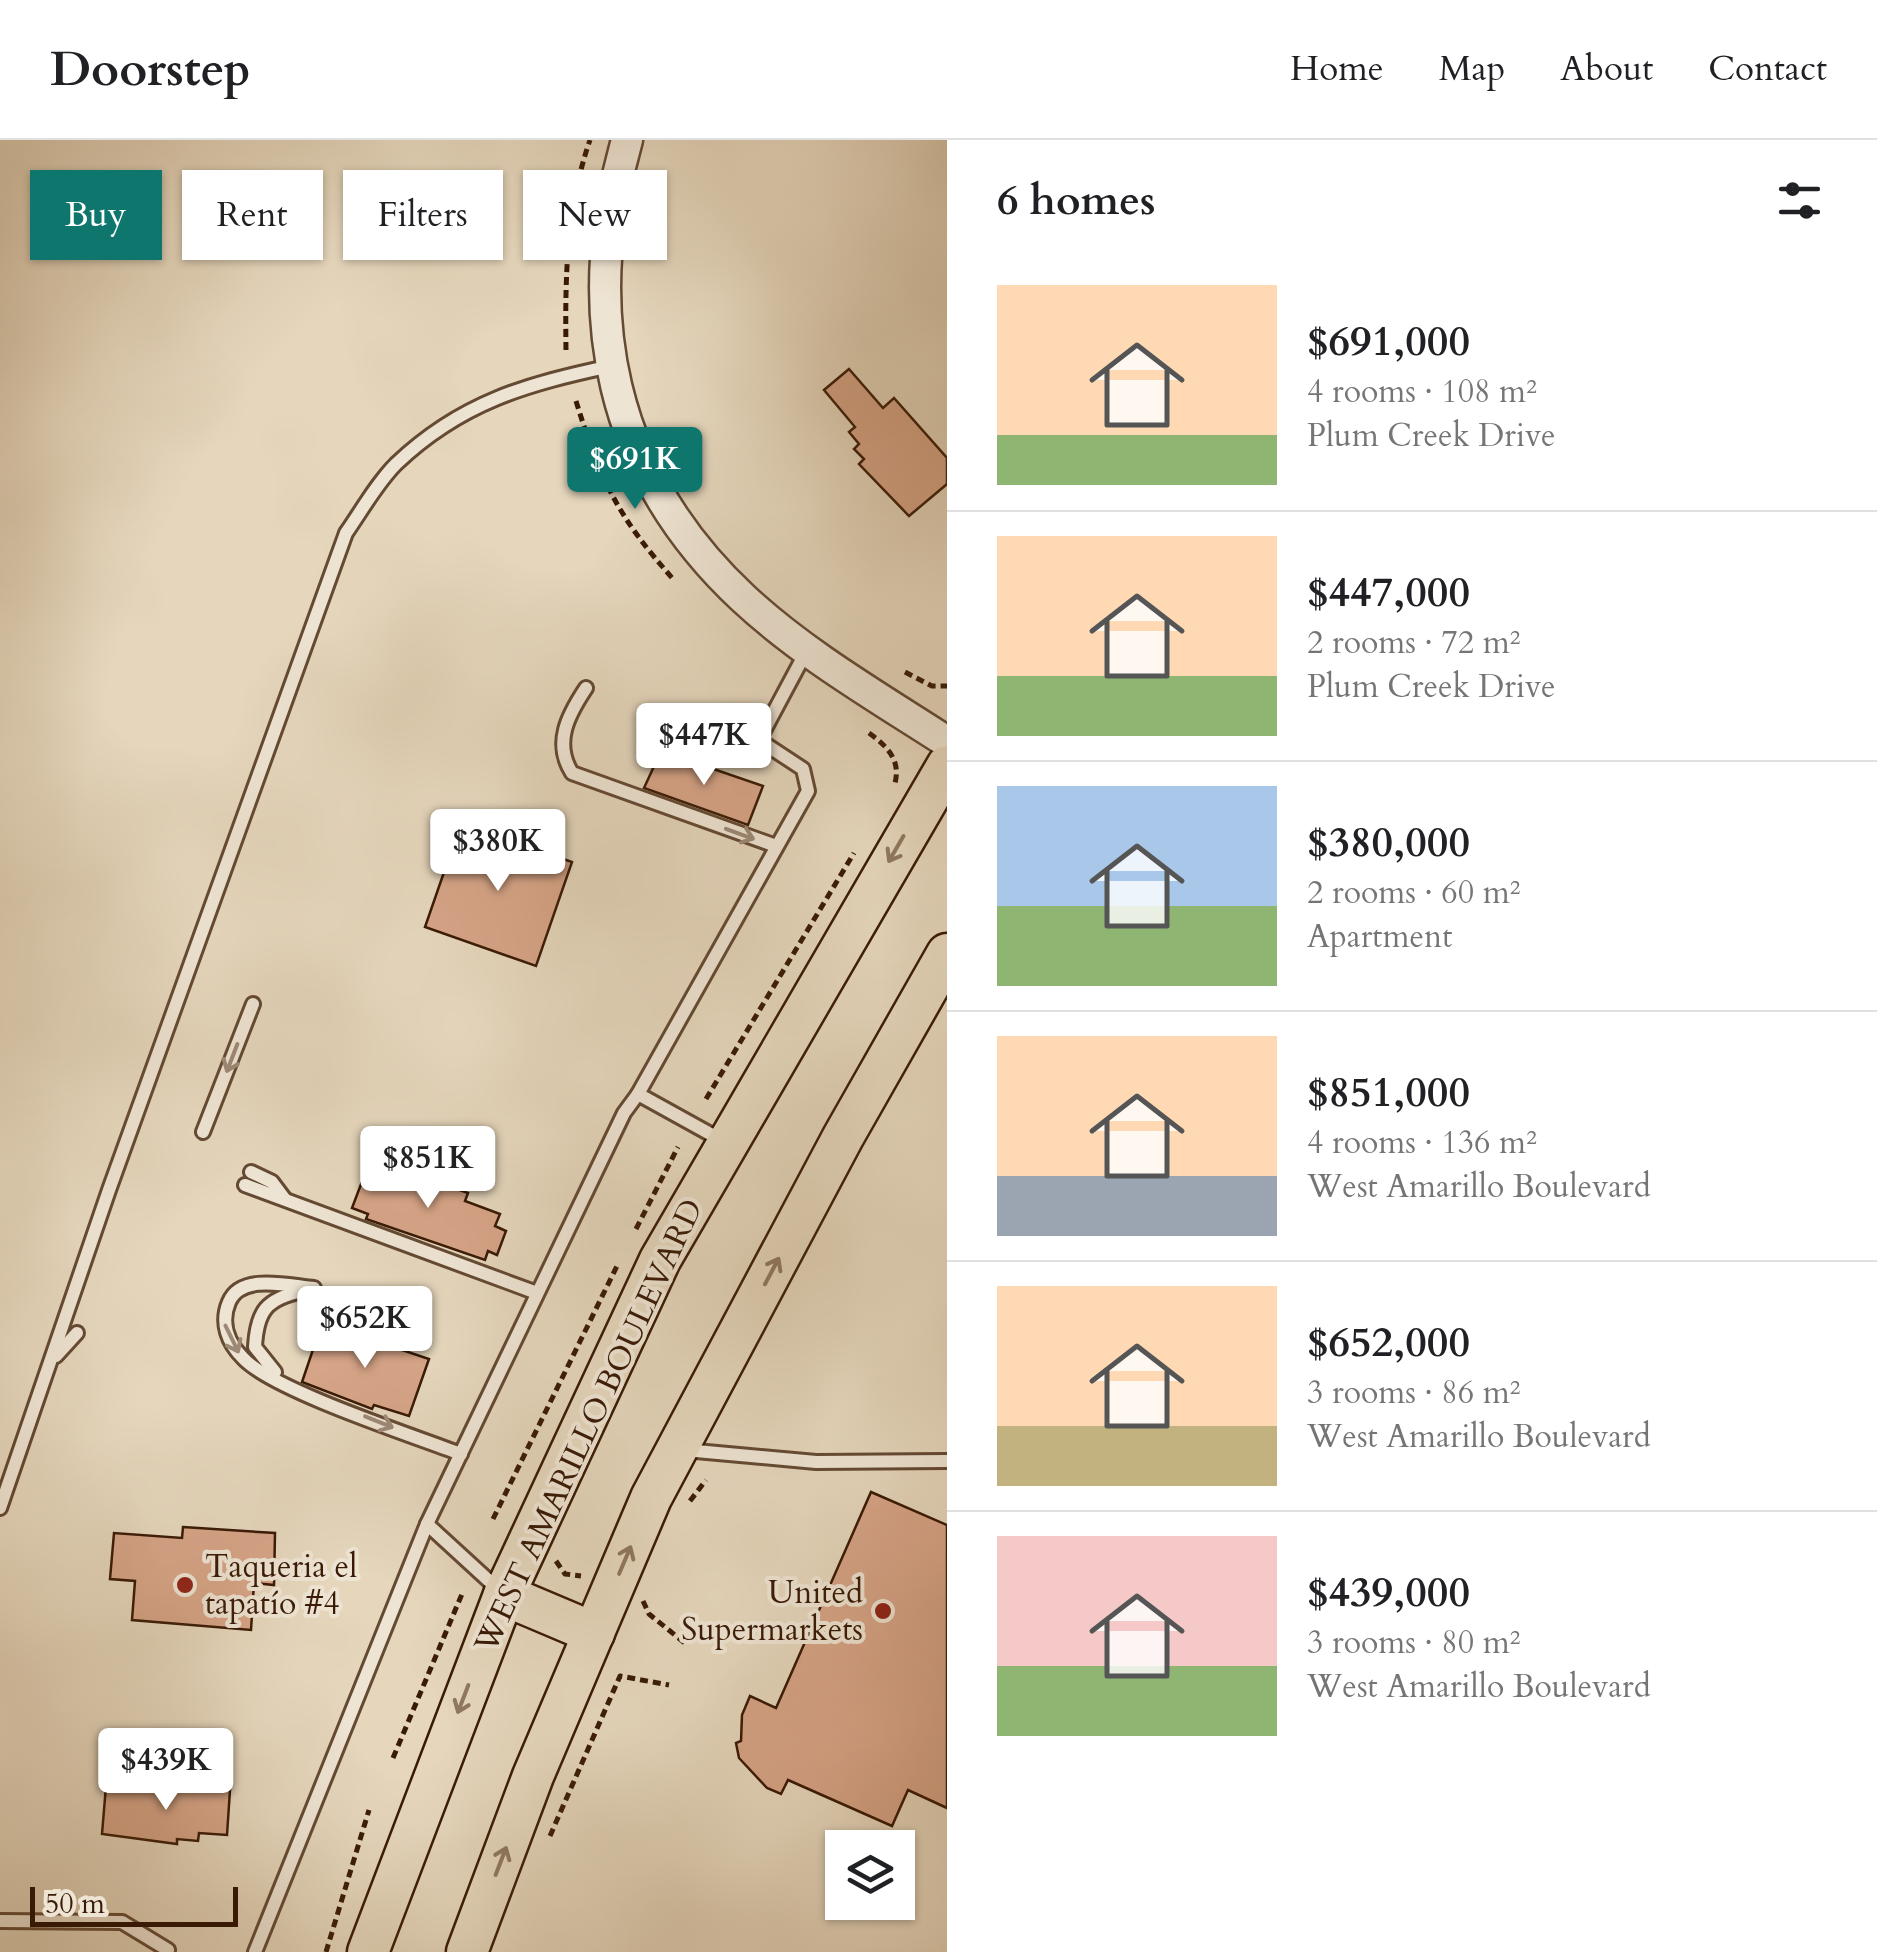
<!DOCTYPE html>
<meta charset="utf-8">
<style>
:root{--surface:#fff;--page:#f6f6f6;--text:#202124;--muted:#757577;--line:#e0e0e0;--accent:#0f766e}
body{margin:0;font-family:Cardo,serif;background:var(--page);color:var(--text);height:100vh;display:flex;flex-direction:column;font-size:38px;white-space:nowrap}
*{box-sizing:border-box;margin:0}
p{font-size:32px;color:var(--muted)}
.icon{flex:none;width:55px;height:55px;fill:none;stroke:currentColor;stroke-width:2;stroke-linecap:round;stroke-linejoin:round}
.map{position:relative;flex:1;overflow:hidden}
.details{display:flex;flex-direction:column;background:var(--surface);width:930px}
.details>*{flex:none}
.hud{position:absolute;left:30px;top:30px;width:765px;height:90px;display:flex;gap:20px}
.buttons{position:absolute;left:825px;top:1690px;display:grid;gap:20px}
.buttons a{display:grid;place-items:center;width:90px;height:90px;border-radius:0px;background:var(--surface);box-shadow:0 2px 8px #0004;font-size:50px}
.scale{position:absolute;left:30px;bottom:25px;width:208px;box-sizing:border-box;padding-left:10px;border:5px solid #391a05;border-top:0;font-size:28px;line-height:35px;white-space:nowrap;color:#391a05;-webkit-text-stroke:8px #eee4d3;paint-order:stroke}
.price{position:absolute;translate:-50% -85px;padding:0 22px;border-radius:10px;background:#fff;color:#222;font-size:32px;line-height:65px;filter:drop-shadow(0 2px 5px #0008)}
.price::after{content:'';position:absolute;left:50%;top:60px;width:30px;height:22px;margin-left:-15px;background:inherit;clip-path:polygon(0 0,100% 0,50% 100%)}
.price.on{background:var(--accent);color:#fff}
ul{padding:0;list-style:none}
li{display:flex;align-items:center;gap:30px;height:250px;padding:0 50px}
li+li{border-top:2px solid var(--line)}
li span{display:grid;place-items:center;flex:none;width:280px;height:200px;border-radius:0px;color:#555}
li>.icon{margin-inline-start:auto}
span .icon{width:120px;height:120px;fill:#fffc;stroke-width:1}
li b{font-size:42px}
h2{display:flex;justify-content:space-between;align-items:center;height:120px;padding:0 50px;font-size:42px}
.pill{padding:0 35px;border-radius:0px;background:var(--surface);box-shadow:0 2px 8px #0004;font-size:35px;line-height:90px}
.pill.on{background:var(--accent);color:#fff}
header{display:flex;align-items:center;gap:60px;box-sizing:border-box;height:140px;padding:0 50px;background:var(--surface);border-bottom:2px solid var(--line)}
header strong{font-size:48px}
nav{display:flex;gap:55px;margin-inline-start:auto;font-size:35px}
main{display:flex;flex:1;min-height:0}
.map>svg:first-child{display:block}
</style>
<header>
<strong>Doorstep</strong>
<nav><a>Home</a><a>Map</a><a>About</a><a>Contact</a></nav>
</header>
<main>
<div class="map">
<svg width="947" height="1812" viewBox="0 0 947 1812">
<rect width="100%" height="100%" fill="#e5d6bc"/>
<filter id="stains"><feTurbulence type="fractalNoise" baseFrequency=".002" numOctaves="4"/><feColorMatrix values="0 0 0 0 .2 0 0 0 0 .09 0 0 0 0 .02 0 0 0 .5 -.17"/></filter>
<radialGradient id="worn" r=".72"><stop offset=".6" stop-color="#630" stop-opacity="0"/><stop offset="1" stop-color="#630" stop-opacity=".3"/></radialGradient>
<!-- building -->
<g fill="#d6a487" stroke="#391a05" stroke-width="2.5">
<path d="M849,229L883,268L894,258L947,318V344L909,376L859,324L864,319L854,309L859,304L849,292L855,287L824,250Z"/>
<path d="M661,611L763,646L748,685L644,648Z"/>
<path d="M461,683L572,722L536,826L425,787Z"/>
<path d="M369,1023L387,1029L389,1024L468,1053L465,1061L500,1074L495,1086L506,1091L497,1115L488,1111L485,1120L366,1079L368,1074L352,1068Z"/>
<path d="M322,1183L429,1219L409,1276L374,1265L372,1269L302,1242Z"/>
<path d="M871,1352L947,1385V1668L908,1650L892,1686L788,1640L781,1654L767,1648L739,1618L736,1603L741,1601L742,1575L750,1556L776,1568Z"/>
<path d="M183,1387L275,1393L274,1445L254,1443L251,1490L132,1480L135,1441L110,1439L114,1393L182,1398Z"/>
<path d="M106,1646L179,1651L180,1646L230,1650L227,1695L199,1693L198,1701L177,1699V1704L102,1694Z"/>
</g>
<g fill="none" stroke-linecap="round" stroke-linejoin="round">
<defs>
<g id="service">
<path d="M586,548C568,575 553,603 572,633L776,706"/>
<path d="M638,954L808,651L803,629L759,600L807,510"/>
<path d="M203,992L253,864"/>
<path d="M251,1032L272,1042L284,1058"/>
<path d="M245,1045L537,1153"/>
<path d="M314,1148C289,1146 241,1133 229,1162C220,1183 228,1203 243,1218C272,1250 414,1296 461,1314"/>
<path d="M56,1216L77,1193"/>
<path d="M275,1232L255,1207C257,1170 267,1159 302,1151"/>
<path d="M685,1310L816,1322L947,1321"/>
<path d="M0,1368L109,1050L346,393C362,370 377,343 396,324C461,262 527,244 611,226"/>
<path d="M427,1384L499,1450"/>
<path d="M0,1781L122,1782L168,1810"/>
<path d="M255,1812L427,1384L624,973L638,954L723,1001"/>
</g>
<path id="tertiary" d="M627,0C578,172 609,333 743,458C803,514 879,558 947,602"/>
<g id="trunk">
<path d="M504,1455L594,1493"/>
<path d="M368,1812L504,1455L660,1120L947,626"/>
<path d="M467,1812L533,1636L651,1358L843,997L947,814"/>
</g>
</defs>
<!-- service casing -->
<use href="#service" stroke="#644933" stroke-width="18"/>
<!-- tertiary casing -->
<use href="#tertiary" stroke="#644933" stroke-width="35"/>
<!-- trunk casing -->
<use href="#trunk" stroke="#391a05" stroke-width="45"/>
<!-- path -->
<g stroke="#391a05" stroke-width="5" stroke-dasharray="8 5" stroke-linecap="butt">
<path d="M566,210C565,138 566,69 590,0"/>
<path d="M576,261C601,342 618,377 674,440"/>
<path d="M905,532L932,546H947"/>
<path d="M869,593C887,606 901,620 895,643"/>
<path d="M706,959L854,713"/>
<path d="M636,1089L678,1007"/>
<path d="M690,1361L706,1340"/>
<path d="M493,1379L617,1126"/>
<path d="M556,1421L565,1434L581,1436"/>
<path d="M643,1461L649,1474L686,1504"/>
<path d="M393,1618L462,1454"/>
<path d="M550,1696L620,1536L669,1545"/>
<path d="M326,1812L369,1670"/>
</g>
<!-- service -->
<use href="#service" stroke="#eee4d3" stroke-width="12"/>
<!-- tertiary -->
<use href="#tertiary" stroke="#eee4d3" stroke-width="30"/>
<!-- trunk -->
<use href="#trunk" stroke="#e5d6bc" stroke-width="40"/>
</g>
<!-- one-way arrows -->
<defs><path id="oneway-shaft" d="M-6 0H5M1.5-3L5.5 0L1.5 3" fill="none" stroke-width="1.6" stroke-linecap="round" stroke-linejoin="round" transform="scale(2.5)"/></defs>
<g stroke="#9d8976">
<use href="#oneway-shaft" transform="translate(740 694) rotate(20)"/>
<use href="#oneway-shaft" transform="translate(232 918) rotate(111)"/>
<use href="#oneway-shaft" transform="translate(232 1199) rotate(64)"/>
<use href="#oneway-shaft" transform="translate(379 1282) rotate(22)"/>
</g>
<g stroke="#8f7860">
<use href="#oneway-shaft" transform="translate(896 709) rotate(120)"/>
<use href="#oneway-shaft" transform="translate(772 1131) rotate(-62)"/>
<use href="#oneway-shaft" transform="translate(625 1420) rotate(-67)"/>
<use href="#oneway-shaft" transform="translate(463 1559) rotate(111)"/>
<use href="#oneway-shaft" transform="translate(501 1721) rotate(-69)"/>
</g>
<!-- markers -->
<g fill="#8f2418" stroke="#eee4d3" stroke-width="4">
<circle cx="185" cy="1445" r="10"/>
<circle cx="883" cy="1471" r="10"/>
</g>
<g text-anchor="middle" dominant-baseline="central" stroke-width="8" stroke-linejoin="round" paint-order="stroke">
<!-- street labels -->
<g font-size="32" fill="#391a05" stroke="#eee4d3">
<text transform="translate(589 1286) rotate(-65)">WEST AMARILLO BOULEVARD</text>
</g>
<!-- poi labels -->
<g font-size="32" fill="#391a05" stroke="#eee4d3" text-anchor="start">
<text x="205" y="1427">Taqueria el<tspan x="205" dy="37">tapatío #4</tspan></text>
<text x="863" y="1453" text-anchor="end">United<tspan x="863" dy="37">Supermarkets</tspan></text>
</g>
</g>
<rect width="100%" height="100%" filter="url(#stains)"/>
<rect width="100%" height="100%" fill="url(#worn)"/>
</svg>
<div class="buttons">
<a><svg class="icon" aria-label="layers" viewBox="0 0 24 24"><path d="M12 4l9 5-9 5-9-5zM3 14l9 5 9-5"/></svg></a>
</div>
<div class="scale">50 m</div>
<b class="price on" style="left:635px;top:372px">$691K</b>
<b class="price" style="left:704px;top:648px">$447K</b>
<b class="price" style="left:498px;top:754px">$380K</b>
<b class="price" style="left:428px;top:1071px">$851K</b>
<b class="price" style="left:365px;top:1231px">$652K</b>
<b class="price" style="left:166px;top:1673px">$439K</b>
<div class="hud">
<a class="pill on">Buy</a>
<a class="pill">Rent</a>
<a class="pill">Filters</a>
<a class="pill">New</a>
</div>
</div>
<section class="details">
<h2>6 homes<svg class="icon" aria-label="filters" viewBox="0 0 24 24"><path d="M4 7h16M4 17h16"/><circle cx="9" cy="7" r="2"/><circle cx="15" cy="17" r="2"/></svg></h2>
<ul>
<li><span style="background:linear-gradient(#ffd9b3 75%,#8fb573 0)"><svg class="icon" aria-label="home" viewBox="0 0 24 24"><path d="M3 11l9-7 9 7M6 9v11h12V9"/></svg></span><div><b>$691,000</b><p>4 rooms · 108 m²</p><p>Plum Creek Drive</p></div></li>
<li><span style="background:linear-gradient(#ffd9b3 70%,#8fb573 0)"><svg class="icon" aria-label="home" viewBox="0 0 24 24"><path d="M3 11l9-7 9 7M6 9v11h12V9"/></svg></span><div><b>$447,000</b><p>2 rooms · 72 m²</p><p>Plum Creek Drive</p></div></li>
<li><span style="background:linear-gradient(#a9c7e8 60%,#8fb573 0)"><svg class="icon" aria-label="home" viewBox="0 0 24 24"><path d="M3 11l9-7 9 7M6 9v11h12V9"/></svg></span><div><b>$380,000</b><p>2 rooms · 60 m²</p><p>Apartment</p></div></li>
<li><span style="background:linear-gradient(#ffd9b3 70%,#9aa5b1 0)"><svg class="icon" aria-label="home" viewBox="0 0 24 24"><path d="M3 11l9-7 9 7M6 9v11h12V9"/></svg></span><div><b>$851,000</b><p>4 rooms · 136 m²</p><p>West Amarillo Boulevard</p></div></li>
<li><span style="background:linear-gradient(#ffd9b3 70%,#c2b280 0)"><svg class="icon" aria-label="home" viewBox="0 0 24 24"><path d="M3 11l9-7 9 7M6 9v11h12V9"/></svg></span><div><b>$652,000</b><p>3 rooms · 86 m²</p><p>West Amarillo Boulevard</p></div></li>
<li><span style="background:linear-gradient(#f6c9c9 65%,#8fb573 0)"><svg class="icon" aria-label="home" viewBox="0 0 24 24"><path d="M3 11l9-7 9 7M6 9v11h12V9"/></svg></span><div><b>$439,000</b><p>3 rooms · 80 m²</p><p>West Amarillo Boulevard</p></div></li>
</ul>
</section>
</main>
